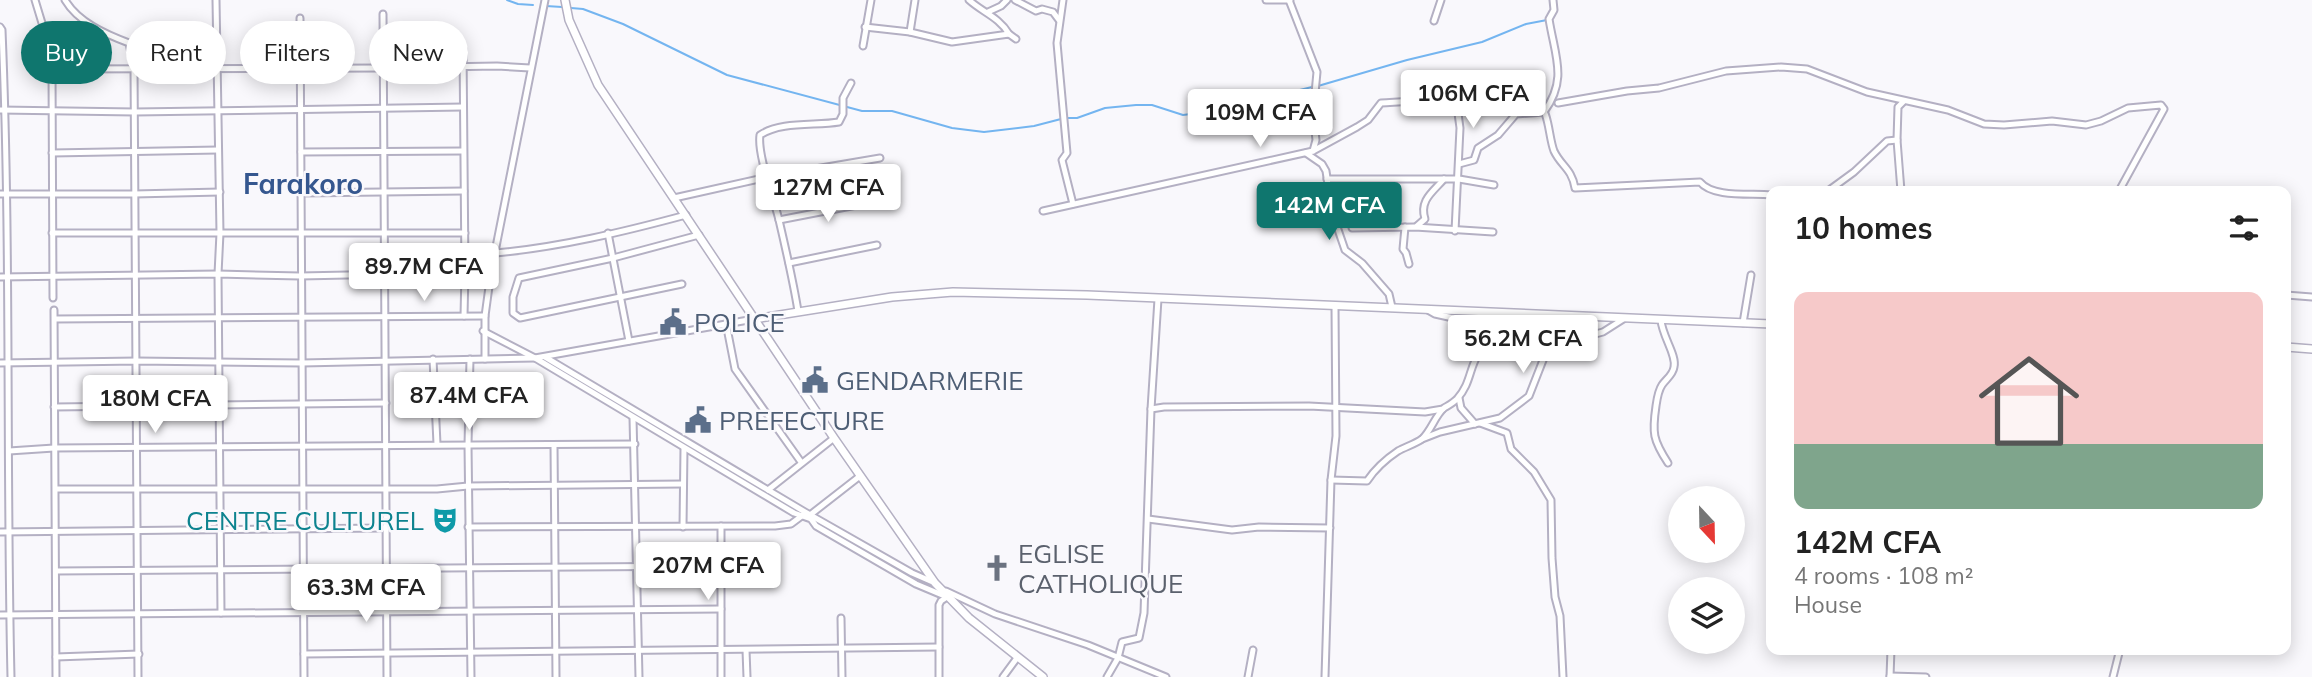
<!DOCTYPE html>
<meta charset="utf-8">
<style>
:root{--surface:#fff;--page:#f6f6f6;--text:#222;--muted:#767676;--accent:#0f766e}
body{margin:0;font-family:Mulish,sans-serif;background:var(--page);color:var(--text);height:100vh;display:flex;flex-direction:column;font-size:26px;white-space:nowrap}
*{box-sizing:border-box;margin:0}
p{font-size:23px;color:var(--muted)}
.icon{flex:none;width:38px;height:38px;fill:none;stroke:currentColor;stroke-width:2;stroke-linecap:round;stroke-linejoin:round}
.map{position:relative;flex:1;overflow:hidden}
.details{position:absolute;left:1766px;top:186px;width:525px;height:469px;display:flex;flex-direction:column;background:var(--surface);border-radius:14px;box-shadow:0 4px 18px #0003}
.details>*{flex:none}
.hud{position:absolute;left:21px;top:21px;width:665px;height:63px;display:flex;gap:14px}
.needle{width:46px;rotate:158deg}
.controls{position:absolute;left:1668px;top:486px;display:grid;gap:14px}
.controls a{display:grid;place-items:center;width:77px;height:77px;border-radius:50%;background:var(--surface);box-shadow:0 4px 18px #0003;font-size:35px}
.price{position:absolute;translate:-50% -60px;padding:0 16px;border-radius:7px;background:#fff;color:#222;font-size:23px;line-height:46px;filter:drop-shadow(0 2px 4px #0008)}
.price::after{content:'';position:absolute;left:50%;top:42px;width:21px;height:16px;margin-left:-10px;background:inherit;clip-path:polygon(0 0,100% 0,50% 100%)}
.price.selected{background:var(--accent);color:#fff}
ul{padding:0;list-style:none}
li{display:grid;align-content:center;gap:14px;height:371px;padding:0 28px}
li span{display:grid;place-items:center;height:217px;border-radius:14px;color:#555}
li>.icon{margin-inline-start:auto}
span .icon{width:126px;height:126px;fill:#fffc;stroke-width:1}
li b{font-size:30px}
h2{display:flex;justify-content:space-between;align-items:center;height:84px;padding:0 28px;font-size:30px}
.chip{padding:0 24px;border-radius:32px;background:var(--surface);box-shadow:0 4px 18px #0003;font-size:24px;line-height:63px}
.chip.selected{background:var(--accent);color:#fff}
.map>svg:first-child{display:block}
</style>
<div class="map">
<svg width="2312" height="677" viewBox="0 0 2312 677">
<rect width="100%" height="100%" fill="#f9f8fc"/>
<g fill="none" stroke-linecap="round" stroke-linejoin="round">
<!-- stream -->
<g stroke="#74b5f0" stroke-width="2">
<path d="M507,0L518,4L533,5"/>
<path d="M546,6L562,7"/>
<path d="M571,8L583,9L623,24L727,75L862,111H892L952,128L984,132L1034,126L1061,119"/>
<path d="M1318,86L1407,60L1482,42L1526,24L1547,20"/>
<path d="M1066,118H1077L1105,108L1136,105H1152L1183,115L1214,111L1312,87"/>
</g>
<defs>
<g id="minor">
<path d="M35,0L48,43L52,69L53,298"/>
<path d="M65,0C78,22 105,34 129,43L134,68L138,677"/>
<path d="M216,0L220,233L218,274L221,613"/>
<path d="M969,0C982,12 999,17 1009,34"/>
<path d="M1015,0L1036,11L1042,9L1053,12L1059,20"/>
<path d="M1063,0L1057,43L1067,153L1062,160L1073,204"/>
<path d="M1266,0H1290"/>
<path d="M1289,0L1317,72L1313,114L1316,140L1313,151"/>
<path d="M988,12L1001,6L1007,0"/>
<path d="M383,14L387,677"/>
<path d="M300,18L304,677"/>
<path d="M1434,21L1441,0"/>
<path d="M0,27L2,30C11,246 6,461 11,677"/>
<path d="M865,27L910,32L952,42L1009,34L1016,39"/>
<path d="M910,32L915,0"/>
<path d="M863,46L871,0"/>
<path d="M463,49L465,272L464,316"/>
<path d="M52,69L383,68L497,66L530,68"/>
<path d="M1558,103L1627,91L1659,88L1726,71L1781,67L1807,69L1867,92L1948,110L1984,124L2004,125L2052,121L2086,125L2101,121L2128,108L2161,105L2164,109L2119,191"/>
<path d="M0,110L135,112L463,107"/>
<path d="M1544,112C1568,79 1555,57 1549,19L1554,10L1553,0"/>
<path d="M301,152L463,151"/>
<path d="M52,153L218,150"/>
<path d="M1306,153L1322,164L1326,171L1332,212L1345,250L1362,263L1389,294L1392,307"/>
<path d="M1459,164L1474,160L1478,148L1498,135L1516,114L1544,112"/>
<path d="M1327,179H1459L1494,185"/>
<path d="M1828,191L1854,172L1887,141L1897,140"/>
<path d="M1901,191L1897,140L1898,107L1904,101"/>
<path d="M301,193L464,191"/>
<path d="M0,194H134L220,192"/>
<path d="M674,198L768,177L880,158"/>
<path d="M1043,211L1313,151L1357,127L1368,120L1381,103C1394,102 1407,102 1419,100C1450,95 1510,77 1536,100C1550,112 1548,135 1554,151C1561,166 1572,169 1575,188L1700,182C1713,198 1751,193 1771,195"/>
<path d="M779,220L872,202"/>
<path d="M1417,226L1425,219C1419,200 1433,192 1444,179"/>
<path d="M1405,227L1403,249L1406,253L1409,264"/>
<path d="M1352,228L1415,227L1493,232"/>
<path d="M1455,231L1460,128L1457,106L1463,92"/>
<path d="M52,233H465"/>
<path d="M608,233L629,341"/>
<path d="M496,253C560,247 623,232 686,215"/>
<path d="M789,263L877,245"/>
<path d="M0,277L218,274L300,276L491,272"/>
<path d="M682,284L520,318L513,313V297L519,278L613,258L699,235"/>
<path d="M2286,295L2312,297"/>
<path d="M54,310L56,677"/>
<path d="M1428,310L1435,314L1471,322L1498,340"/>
<path d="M798,311C793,280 786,250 779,220C774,199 757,154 760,135C781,121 815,126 839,122L843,114V98L851,83"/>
<path d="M55,319L485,316"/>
<path d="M1661,320C1662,336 1677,355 1674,367C1673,375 1666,379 1662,385C1658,391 1657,399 1656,406C1652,433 1653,440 1668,463"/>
<path d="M726,323L735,369L801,462"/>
<path d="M1743,323L1751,275"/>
<path d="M483,331L535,358L794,513L811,519L816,526L916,584L947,597"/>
<path d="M545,357L805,512L912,573L935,583"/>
<path d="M433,359L437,444"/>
<path d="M470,359L468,445L471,677"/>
<path d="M485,359V316L491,272L545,0"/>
<path d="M0,363L137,361L302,363L535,358L754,319"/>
<path d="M1459,398L1461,408L1475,424"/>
<path d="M54,407L386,403"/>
<path d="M1151,409L1164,407L1309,406L1425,412L1443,409"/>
<path d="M633,418L639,677"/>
<path d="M1480,423L1507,433L1511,449L1534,472L1551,500L1552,558L1555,597L1560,616L1563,677"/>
<path d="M1422,439L1440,432L1500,418L1529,396L1545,355L1561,343L1603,332L1625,318"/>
<path d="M554,445L556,677"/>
<path d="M9,451L54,448L635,444"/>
<path d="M1331,480L1367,481C1375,469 1386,459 1398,451C1405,447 1415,444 1422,439C1431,431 1435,416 1444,408C1449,405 1453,403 1457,399C1477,377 1465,353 1498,340"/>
<path d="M56,489H437L468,486L683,484"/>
<path d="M768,490L834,438"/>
<path d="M810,515L860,476"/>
<path d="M1148,519L1232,530L1259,527L1330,528"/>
<path d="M721,526V677"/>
<path d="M468,527L775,526L791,524L803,515"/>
<path d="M683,527L684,448"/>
<path d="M0,532L386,528"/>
<path d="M56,571L721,566"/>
<path d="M946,591L995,614L1088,645L1166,677"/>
<path d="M0,615L721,609"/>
<path d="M841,618L842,677"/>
<path d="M746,650L747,677"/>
<path d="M304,654L939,647"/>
<path d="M56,657L139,654"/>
<path d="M1890,676L1926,677"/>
<path d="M939,677V605L941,601L947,597"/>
<path d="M1003,677L1017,658"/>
<path d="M1107,677L1118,658L1122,642L1139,638L1144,613L1151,409L1158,299"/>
<path d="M1248,677L1253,650"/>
<path d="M1325,677L1331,480L1336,436L1335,306"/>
<path d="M1890,677L1891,649"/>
<path d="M2113,677L2120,649"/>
</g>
<g id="highway">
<path d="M565,0L569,20L598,85L834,438L935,583L969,618L1043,677"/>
<path d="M754,319L892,297L953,292L1087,295L1771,324"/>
<path d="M2286,347L2312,349"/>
</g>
</defs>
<!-- minor casing -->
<use href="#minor" stroke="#b4b0c3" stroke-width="9"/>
<!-- highway casing -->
<use href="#highway" stroke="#b4b0c3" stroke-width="10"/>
<!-- minor -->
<use href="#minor" stroke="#fff" stroke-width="5"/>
<!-- highway -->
<use href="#highway" stroke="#fff" stroke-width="7"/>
</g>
<!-- icons -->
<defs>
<symbol id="civic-bare" viewBox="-9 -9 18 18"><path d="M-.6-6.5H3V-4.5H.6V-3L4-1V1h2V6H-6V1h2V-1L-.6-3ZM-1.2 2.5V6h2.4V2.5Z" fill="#5c6f8a" stroke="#f9f8fc" stroke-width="2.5" paint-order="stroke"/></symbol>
<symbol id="theatre-bare" viewBox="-9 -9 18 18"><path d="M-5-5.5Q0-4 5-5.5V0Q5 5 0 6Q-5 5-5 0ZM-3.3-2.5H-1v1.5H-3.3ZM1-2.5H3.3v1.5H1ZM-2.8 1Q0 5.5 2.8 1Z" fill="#0f9aa8" stroke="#f9f8fc" stroke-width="2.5" paint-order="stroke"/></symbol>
<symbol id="church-bare" viewBox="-9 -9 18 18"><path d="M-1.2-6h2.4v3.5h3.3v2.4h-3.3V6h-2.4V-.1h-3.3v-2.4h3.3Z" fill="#6b7280" stroke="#f9f8fc" stroke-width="2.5" paint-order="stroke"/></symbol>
</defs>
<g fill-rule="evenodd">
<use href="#civic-bare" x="654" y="303" width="38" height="38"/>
<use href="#civic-bare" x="796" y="361" width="38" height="38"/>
<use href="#civic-bare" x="679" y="401" width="38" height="38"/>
<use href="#theatre-bare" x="426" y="501" width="38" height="38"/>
<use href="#church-bare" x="978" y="549" width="38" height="38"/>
</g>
<g text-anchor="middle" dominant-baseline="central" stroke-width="5" stroke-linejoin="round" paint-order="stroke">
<!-- service labels -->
<g font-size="26" fill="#4e5e75" stroke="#f9f8fc" text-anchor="start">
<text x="694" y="322">POLICE</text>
<text x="836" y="380">GENDARMERIE</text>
<text x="719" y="420">PREFECTURE</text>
</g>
<!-- culture labels -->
<g font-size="26" fill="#0d838f" stroke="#f9f8fc" text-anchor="end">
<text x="424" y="520">CENTRE CULTUREL</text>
</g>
<!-- worship labels -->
<g font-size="26" fill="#5b616d" stroke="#f9f8fc" text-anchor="start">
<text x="1018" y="553">EGLISE<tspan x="1018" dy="30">CATHOLIQUE</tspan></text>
</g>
<!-- neighbourhood labels -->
<g font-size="28" font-weight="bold" fill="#35578f" stroke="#f9f8fc">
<text x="303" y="183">Farakoro</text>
</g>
</g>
</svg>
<div class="controls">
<a><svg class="needle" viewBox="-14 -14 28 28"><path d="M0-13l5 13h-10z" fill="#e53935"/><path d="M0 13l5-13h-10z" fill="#767676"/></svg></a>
<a><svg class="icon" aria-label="layers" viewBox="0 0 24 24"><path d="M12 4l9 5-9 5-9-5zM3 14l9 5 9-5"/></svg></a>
</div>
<b class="price" style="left:1473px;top:130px">106M CFA</b>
<b class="price" style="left:1260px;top:149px">109M CFA</b>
<b class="price" style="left:828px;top:224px">127M CFA</b>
<b class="price selected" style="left:1329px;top:242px">142M CFA</b>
<b class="price" style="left:424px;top:303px">89.7M CFA</b>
<b class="price" style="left:1523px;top:375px">56.2M CFA</b>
<b class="price" style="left:469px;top:432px">87.4M CFA</b>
<b class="price" style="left:155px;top:435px">180M CFA</b>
<b class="price" style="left:708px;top:602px">207M CFA</b>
<b class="price" style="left:366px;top:624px">63.3M CFA</b>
<div class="hud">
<a class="chip selected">Buy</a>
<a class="chip">Rent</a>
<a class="chip">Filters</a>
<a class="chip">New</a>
</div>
<section class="details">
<h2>10 homes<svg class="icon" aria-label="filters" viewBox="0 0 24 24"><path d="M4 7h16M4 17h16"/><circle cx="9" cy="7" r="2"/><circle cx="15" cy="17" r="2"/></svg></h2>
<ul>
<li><span style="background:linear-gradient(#f6c9c9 70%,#7fa58c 0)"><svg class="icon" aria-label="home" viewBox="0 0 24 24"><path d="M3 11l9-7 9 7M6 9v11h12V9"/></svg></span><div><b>142M CFA</b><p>4 rooms · 108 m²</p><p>House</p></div></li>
</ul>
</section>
</div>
